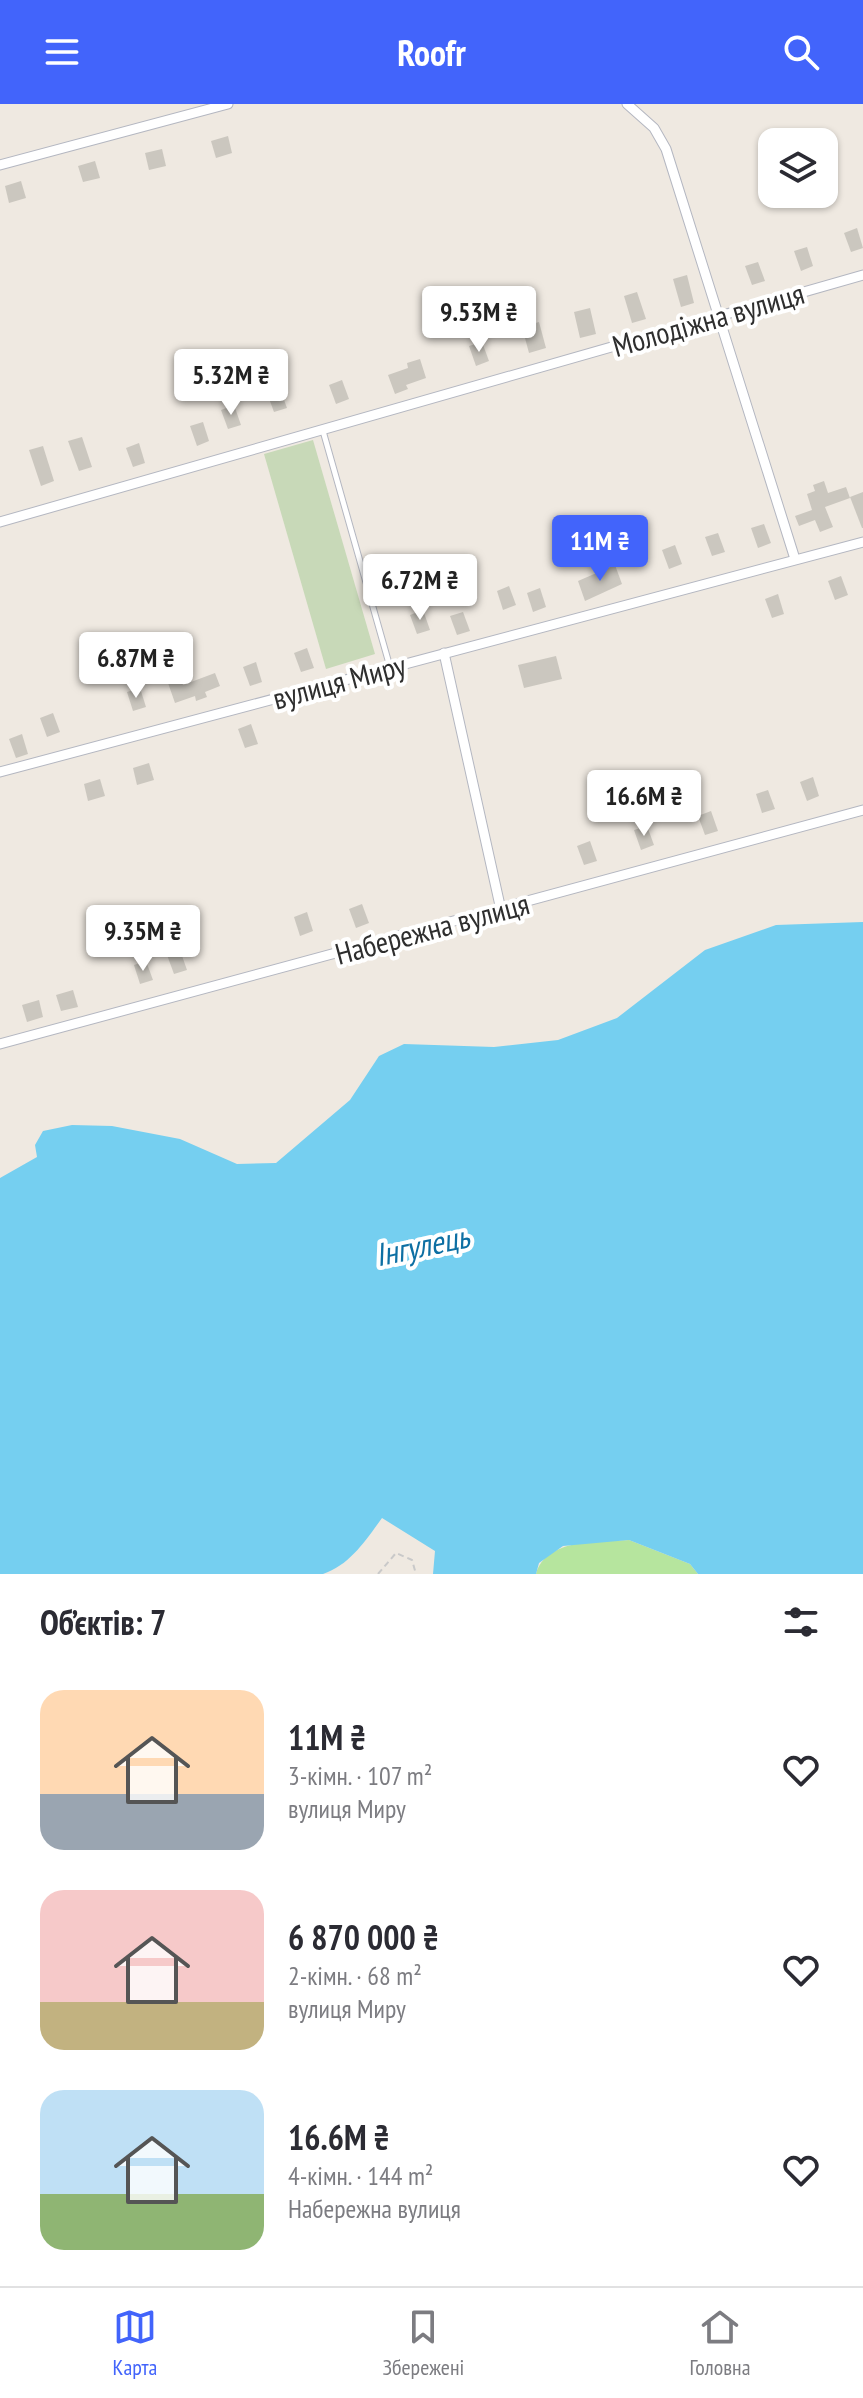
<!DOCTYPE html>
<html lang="uk">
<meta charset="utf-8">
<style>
:root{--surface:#fff;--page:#f7f7f7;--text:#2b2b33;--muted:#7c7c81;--line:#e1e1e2;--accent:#4264fb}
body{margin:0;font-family:"PT Sans Narrow",sans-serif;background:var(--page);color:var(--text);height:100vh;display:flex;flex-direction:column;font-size:30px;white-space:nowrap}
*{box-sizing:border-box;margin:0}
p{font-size:26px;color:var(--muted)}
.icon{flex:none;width:44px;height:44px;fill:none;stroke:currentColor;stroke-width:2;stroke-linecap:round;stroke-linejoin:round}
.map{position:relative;height:1470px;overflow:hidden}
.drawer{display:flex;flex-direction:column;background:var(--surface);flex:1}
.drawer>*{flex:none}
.buttons{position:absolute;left:758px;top:24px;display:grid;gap:16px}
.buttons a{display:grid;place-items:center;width:80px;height:80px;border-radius:16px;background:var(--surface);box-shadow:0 2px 6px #0004;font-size:40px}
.price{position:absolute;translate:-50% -68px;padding:0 18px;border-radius:8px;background:#fff;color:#222;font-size:26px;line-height:52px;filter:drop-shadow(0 2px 4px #0008)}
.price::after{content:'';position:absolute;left:50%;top:48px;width:24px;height:18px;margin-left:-12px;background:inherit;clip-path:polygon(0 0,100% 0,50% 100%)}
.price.on{background:var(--accent);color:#fff}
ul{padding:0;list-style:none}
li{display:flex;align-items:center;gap:24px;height:200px;padding:0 40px}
li span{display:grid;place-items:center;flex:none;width:224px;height:160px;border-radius:24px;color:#555}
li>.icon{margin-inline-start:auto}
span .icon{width:96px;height:96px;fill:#fffc;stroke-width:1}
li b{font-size:34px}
h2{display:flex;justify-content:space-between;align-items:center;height:96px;padding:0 40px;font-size:34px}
header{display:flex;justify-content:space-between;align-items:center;height:104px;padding:0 40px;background:var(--accent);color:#fff;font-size:36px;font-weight:600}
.tab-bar{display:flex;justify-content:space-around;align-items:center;height:112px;border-top:2px solid var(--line);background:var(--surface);font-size:22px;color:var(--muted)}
.tab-bar a{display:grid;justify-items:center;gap:4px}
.tab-bar .on{color:var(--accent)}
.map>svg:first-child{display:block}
</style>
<header><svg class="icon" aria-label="menu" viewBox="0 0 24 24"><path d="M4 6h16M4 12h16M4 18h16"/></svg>Roofr<svg class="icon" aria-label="search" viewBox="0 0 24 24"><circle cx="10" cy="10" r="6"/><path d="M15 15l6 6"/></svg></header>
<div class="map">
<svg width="863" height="1470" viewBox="0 0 863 1470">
<rect width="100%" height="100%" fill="#efe9e1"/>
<!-- green -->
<path fill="#b6e59e" d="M629,1436L690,1460L698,1470H536C546,1434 599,1438 629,1436Z"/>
<!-- cemetery -->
<path fill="#c8d9b8" d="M313,336L375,550L326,565L264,350Z"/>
<!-- water -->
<path fill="#75cff0" d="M863,818V1470H698L690,1460L629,1436L563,1442L539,1459L536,1470H433L435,1447L382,1414C366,1436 350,1461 323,1470H0V1074L37,1053L35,1041L43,1027L72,1021L112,1022L180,1035L237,1060L276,1059L350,996L379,952L404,940L494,943L558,936L617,914L705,846L776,821Z"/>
<!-- building -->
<g fill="#cbc7bf">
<path d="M228,32L232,49L216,54L211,37Z"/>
<path d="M162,45L166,62L149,66L145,49Z"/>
<path d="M95,57L100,74L83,78L78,62Z"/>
<path d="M21,77L26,94L9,99L5,82Z"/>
<path d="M857,124L863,144L851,148L844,129Z"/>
<path d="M807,143L813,162L801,167L794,147Z"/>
<path d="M758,158L765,177L752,181L745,162Z"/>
<path d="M687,171L694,199L681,203L673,175Z"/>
<path d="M637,188L646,215L632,219L624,192Z"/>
<path d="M590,204L596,230L580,234L574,208Z"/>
<path d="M539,218L546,244L529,249L522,223Z"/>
<path d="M482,238L489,257L476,262L469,242Z"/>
<path d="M420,255L426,274L406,281L408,285L395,290L388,271L408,264L407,259Z"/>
<path d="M342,276L349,295L336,300L329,281Z"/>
<path d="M280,285L287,304L274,308L267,289Z"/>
<path d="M234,301L241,321L228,325L221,306Z"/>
<path d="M203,318L209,337L197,342L190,322Z"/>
<path d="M82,333L92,363L79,367L68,337Z"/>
<path d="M139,339L145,359L133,363L126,344Z"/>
<path d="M43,342L54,377L41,382L29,346Z"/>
<path d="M824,377L828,389L846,383L850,394L825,403L833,423L820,428L815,416L799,422L795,412L812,406L807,390L815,387L813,381Z"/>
<path d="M863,388V424H862L850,393Z"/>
<path d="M764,420L771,439L758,444L751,424Z"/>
<path d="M718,429L725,448L712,452L705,433Z"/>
<path d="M675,441L682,460L669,465L662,446Z"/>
<path d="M615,461L622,480L585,497L578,477Z"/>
<path d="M841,472L848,491L835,496L828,477Z"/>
<path d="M509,482L516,501L503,506L497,487Z"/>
<path d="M540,484L546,503L533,508L527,489Z"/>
<path d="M778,490L784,510L772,514L765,495Z"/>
<path d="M423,506L430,526L417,530L410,511Z"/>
<path d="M463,508L470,527L457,531L450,512Z"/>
<path d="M307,544L314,564L301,568L294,549Z"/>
<path d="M556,552L562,575L524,584L518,561Z"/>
<path d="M256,558L262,578L250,582L243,563Z"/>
<path d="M215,569L220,582L205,588L207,593L196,597L195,592L175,599L168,579L181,575L183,581Z"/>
<path d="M140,584L146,603L133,607L127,588Z"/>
<path d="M53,609L60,628L47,633L40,614Z"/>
<path d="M251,620L258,640L245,644L238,625Z"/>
<path d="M22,630L28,650L16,654L9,635Z"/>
<path d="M149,659L154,676L137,681L133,664Z"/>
<path d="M813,673L819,692L807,697L800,678Z"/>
<path d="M100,675L105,692L88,697L84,680Z"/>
<path d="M768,686L775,705L762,709L756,690Z"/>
<path d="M711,707L718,727L705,731L698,712Z"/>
<path d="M647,722L654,741L641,746L634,726Z"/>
<path d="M590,737L597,757L584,761L577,742Z"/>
<path d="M362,800L369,819L356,824L349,805Z"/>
<path d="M307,808L313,827L300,832L294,813Z"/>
<path d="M180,846L187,866L174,870L167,851Z"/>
<path d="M146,857L153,876L140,880L134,861Z"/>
<path d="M73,886L78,903L61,907L56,891Z"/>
<path d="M39,896L43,913L27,918L22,901Z"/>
</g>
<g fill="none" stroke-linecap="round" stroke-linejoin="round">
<defs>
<path id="lane" d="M323,327L390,563"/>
<g id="street">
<path d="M627,0L654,24L666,45L795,455"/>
<path d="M0,61L228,0"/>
<path d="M0,418L863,171"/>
<path d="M444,549L501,806"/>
<path d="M0,668L863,438"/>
<path d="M0,940L863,706"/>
</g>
</defs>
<!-- lane casing -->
<use href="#lane" stroke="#b4b7c1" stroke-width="7"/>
<!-- street casing -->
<use href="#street" stroke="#b4b7c1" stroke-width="11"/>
<!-- path -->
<path stroke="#c9c9c9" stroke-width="2" stroke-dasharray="6 4" stroke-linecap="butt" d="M378,1470L396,1449L412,1456L416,1470"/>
<!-- lane -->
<use href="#lane" stroke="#fff" stroke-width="5"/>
<!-- street -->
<use href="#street" stroke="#fff" stroke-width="9"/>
</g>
<g text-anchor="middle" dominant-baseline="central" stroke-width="8" stroke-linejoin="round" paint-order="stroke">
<!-- street labels -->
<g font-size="30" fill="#2e2e2e" stroke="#fff">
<text transform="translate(708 215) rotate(-16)">Молодіжна вулиця</text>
<text transform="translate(339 577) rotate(-15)">вулиця Миру</text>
<text transform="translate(432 824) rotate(-15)">Набережна вулиця</text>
</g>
<!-- water labels -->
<g font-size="32" font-style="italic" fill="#0d6fa3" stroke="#fff">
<text transform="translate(422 1141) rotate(-12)">Інгулець</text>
</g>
</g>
</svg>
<div class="buttons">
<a><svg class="icon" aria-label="layers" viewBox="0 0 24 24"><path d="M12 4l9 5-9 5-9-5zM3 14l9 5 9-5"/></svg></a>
</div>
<b class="price" style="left:479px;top:250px">9.53M ₴</b>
<b class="price" style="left:231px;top:313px">5.32M ₴</b>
<b class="price on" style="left:600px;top:479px">11M ₴</b>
<b class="price" style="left:420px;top:518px">6.72M ₴</b>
<b class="price" style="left:136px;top:596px">6.87M ₴</b>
<b class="price" style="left:644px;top:734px">16.6M ₴</b>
<b class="price" style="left:143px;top:869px">9.35M ₴</b>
</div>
<section class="drawer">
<h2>Об’єктів: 7<svg class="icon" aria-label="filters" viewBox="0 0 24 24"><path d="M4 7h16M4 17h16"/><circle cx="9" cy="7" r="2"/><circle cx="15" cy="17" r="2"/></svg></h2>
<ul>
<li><span style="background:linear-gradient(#ffd9b3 65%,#9aa5b1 0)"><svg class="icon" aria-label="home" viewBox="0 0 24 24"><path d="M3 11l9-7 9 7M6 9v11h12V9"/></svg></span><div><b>11M ₴</b><p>3-кімн. · 107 m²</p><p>вулиця Миру</p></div><svg class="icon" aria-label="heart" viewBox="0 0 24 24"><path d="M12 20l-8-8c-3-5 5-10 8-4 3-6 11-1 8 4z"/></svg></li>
<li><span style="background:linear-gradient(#f6c9c9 70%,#c2b280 0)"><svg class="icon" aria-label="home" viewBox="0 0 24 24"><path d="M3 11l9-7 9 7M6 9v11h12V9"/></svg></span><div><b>6 870 000 ₴</b><p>2-кімн. · 68 m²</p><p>вулиця Миру</p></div><svg class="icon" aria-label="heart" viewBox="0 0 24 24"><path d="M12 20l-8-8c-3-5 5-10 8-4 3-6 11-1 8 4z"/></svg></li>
<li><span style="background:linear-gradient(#bfe0f5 65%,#8fb573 0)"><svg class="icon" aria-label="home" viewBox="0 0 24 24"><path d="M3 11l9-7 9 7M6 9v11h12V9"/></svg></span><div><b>16.6M ₴</b><p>4-кімн. · 144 m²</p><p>Набережна вулиця</p></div><svg class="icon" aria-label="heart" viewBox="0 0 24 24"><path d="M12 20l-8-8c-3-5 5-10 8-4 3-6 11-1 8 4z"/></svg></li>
</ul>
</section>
<nav class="tab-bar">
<a class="on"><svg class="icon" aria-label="map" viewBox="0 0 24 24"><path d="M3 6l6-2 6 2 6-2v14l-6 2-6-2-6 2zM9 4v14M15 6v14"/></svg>Карта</a>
<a><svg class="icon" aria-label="saved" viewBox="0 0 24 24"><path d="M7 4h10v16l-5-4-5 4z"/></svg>Збережені</a>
<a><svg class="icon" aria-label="home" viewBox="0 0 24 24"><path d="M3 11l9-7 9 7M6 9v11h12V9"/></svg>Головна</a>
</nav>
